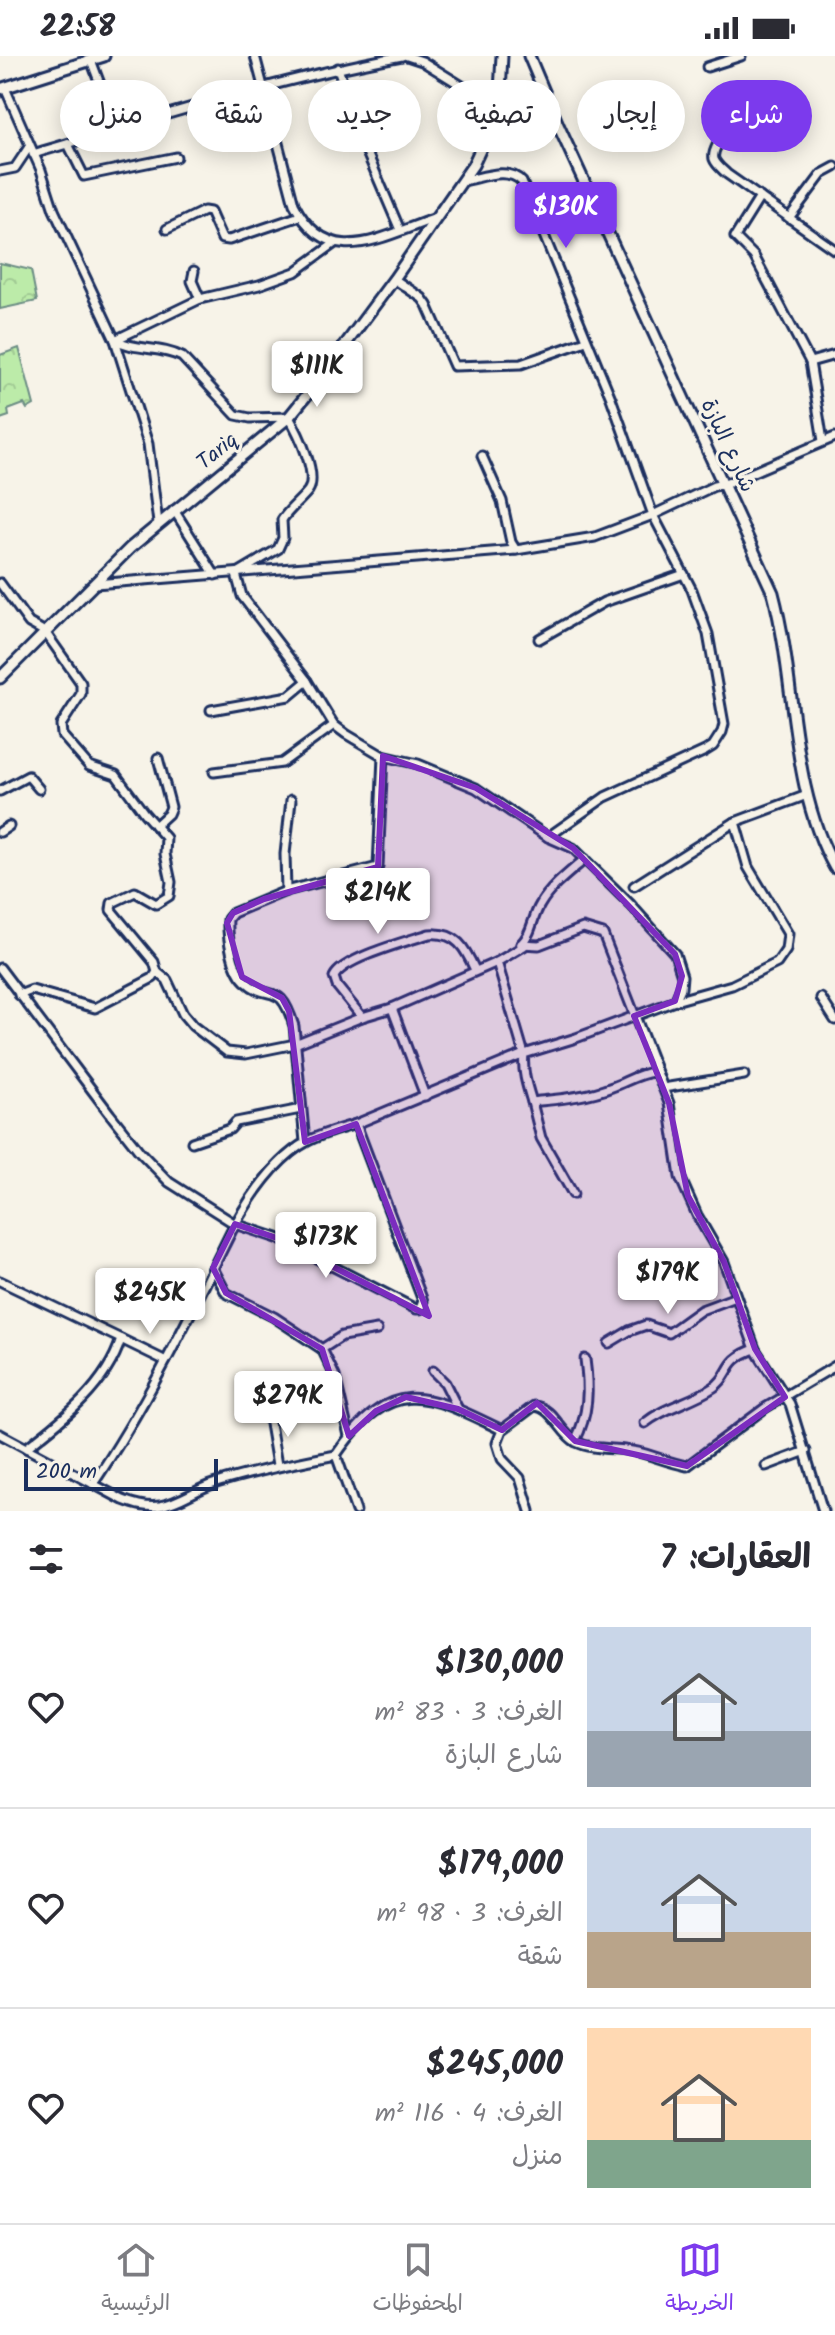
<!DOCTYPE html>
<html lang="ar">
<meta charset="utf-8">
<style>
:root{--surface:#fff;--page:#f2f2f3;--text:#2b2b33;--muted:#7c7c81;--line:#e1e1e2;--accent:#7c3aed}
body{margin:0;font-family:Kalam,"Playpen Sans Arabic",sans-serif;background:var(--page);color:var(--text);direction:rtl;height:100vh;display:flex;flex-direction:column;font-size:30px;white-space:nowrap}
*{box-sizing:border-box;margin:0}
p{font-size:26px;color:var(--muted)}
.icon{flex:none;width:44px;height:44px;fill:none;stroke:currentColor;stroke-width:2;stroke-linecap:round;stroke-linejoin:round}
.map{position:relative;height:1455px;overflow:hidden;direction:ltr}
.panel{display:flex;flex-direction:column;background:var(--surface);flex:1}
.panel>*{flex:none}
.banner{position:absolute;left:24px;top:24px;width:788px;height:72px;direction:rtl;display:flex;gap:16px}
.scale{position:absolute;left:24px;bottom:20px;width:194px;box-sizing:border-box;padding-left:8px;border:4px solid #1b2f5e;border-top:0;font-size:22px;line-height:28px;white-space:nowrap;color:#1b2f5e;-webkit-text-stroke:6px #f7f3e8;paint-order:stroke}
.price{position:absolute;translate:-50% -68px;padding:0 18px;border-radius:8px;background:#fff;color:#222;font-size:26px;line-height:52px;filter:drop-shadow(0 2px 4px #0008)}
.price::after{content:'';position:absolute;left:50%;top:48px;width:24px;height:18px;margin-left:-12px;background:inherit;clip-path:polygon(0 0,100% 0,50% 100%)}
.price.active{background:var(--accent);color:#fff}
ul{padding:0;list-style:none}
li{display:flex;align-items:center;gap:24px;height:200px;padding:0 24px}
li+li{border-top:2px solid var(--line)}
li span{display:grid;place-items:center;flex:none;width:224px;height:160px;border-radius:0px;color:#555}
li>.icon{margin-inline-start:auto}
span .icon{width:96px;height:96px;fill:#fffc;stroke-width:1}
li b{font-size:34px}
h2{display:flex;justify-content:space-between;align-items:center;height:96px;padding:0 24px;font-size:34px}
.pill{padding:0 28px;border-radius:36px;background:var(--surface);box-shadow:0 4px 20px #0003;font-size:28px;line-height:72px}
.pill.active{background:var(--accent);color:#fff}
.status{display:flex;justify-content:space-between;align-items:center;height:56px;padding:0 40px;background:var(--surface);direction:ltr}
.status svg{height:22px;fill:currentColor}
.tabs{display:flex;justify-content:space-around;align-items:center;height:112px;border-top:2px solid var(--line);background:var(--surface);font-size:22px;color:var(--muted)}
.tabs a{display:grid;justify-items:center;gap:4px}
.tabs .active{color:var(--accent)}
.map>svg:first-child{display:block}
</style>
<div class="status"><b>22:58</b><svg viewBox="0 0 49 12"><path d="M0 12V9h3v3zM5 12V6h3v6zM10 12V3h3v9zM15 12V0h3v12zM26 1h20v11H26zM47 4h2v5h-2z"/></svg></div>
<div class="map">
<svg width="835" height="1455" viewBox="0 0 835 1455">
<defs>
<pattern id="forest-crowns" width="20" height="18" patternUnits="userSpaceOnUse" patternTransform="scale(2)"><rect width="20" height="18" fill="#bceba9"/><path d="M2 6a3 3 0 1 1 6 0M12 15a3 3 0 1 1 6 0" fill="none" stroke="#a1ca94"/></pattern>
</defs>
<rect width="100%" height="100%" fill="#f7f3e8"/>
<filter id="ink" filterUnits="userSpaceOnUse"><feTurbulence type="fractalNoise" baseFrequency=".0125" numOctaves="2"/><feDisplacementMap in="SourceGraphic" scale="16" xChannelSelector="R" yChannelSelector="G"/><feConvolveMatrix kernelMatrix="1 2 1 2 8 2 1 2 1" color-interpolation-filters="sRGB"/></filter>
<g filter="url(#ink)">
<!-- forest -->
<g fill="url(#forest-crowns)" stroke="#6c8d84" stroke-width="2">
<path d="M0,207L31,214L37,245L0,253Z"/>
<path d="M19,292L34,349L27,353L24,348L8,354L9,360L0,363V299Z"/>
</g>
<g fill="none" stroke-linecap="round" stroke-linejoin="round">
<defs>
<g id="minor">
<path d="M255,0L294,148C328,216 382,180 436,162"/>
<path d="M407,0L422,5L499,53"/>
<path d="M91,4L117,73"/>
<path d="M707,11L741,0"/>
<path d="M338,12L362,85L400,174"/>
<path d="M5,32L41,114L54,154L115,284C136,295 161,290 182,301L236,359L250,362L289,361C298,376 319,419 308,435C300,445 289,453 282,464L283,482L278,493L236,518L242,540L307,625L334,669L346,678L383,700L418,708L476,732L548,781L573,792L631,849L675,898L682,920L681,932L675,945"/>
<path d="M773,66C768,64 761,58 755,57C742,55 710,89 714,103C716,109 722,113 727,118L835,194"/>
<path d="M68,88L84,120L176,101"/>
<path d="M33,98C155,62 277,23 402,0"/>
<path d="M0,115L15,112L29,91"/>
<path d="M463,125C481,122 508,110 522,126L611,342L653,459L595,481L516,494L511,486L502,445L482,400"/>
<path d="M760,141L735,181L754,200L810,306L823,385"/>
<path d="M789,162L822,118L835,111"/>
<path d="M167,173L204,155L210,156L222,183L229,184L300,160"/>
<path d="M194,215L192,225L200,243L259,229L295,216L335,187"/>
<path d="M394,223L422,242L427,249L454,310L521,308L586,285"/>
<path d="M810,306L835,299"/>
<path d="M174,454L215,519"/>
<path d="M158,467L148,388L115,284L200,243"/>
<path d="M0,527L29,567L45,576L81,627V638L61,669L62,679L89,710L116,719L144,757L166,782L165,798L171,826L169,840L156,848L135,836L112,847L111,854L154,906L157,916L167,924L183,958L193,970L227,996L246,998L295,988L362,961L392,952L497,906L524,890L521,888C532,878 532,862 540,849C551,830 569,817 585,803"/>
<path d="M95,528L516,494"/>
<path d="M539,583L604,546L684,518"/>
<path d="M211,654L289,640L307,625"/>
<path d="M214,716L282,707L334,669"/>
<path d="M0,735L28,720L39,733"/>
<path d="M155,770L168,758L171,751L158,702"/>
<path d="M0,776L9,770"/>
<path d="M548,781L605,741L705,695L713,690L722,676L724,668L708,578L692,534L653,459L714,430L725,428L835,381"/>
<path d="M634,830L735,766L807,739"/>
<path d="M286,835L285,798L291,744"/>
<path d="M521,888L539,889L583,872L603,878L669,1047L680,1121L697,1159L724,1206L755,1293L790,1348L823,1455"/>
<path d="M0,912L110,1058L140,1096L169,1126L235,1168L277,1182L416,1253H420L423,1245L356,1068C340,1073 323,1077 308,1085C276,1102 250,1141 233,1172C190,1259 148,1347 93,1428"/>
<path d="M19,939L32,934L95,952L153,922L157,916"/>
<path d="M821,942L835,964"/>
<path d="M392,952L425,1040"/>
<path d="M362,961L337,930L334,921C343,902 408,885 429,878C457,876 465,892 475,914"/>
<path d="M654,1009L653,1016C638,1018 626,1026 612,1031C587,1041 558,1043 532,1046C527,1030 522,1015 524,998L576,982L675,945L732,929L777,907L786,894L788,878L748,811L735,766"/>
<path d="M663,1032L744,1019"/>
<path d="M532,1046L541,1082L573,1138"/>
<path d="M356,1068L524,998L497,906"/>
<path d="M192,1086L230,1073L236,1066L301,1053"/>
<path d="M305,1086L294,970C279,922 270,948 245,925C232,913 227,880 228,863L233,857L286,835L378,811L383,700"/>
<path d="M213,1212L226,1237L274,1261L322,1293"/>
<path d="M0,1225L121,1283C107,1329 64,1363 26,1392"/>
<path d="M121,1283L166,1305"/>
<path d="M609,1287L629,1275L646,1269L669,1277L701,1254L736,1241"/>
<path d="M433,1315L445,1327L458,1353"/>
<path d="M269,1362L277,1409"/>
<path d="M645,1367C666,1350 692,1346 714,1331C732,1319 723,1304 755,1293"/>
<path d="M0,1378L123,1444C136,1449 147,1452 160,1450C179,1447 195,1434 213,1428C254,1415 294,1407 336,1399C392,1318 426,1337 502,1374"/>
<path d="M349,1380L335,1320L322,1293L342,1280L377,1274"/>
<path d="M575,1385C589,1358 589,1333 585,1303"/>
<path d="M336,1399L356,1455"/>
<path d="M766,1410L806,1395"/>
<path d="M530,1455L520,1422L502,1403L497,1387L502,1374L534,1350C553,1351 560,1377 576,1386C595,1395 618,1391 638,1396C654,1400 670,1407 687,1410L765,1352L835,1310"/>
</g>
<g id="major">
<path d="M529,0L559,71L773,537C797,627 789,731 835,812"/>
<path d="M0,33L104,0"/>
<path d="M0,622L130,492L289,361L319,324L394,223L473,109L499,53L502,0"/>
</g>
</defs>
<!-- minor casing -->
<use href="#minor" stroke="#1b2f5e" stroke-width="13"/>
<!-- major casing -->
<use href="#major" stroke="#1b2f5e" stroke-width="15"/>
<!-- minor -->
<use href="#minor" stroke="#f7f3e8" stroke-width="7"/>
<!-- major -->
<use href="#major" stroke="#f7f3e8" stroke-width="9"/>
</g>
</g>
<!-- marked area -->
<path fill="#7b2cbf" fill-opacity="0.2" stroke="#7b2cbf" stroke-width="6" stroke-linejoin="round" d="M383,700L476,732L573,792L675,898L682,920L675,945L634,960L669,1047L688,1140L724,1206L755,1293L785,1341L687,1410L575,1385L537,1347L502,1374L458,1353L406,1341L376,1355L349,1380L322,1293L226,1237L213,1212L235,1168L277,1182L429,1260L356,1068L305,1086L289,955L282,942L242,921L227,867L233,857L264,843L378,811Z"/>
<g text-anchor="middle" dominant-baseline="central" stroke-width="6" stroke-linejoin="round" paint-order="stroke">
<!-- street labels -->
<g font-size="22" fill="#1b2f5e" stroke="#f7f3e8">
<text transform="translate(727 390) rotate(65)">شارع البازة</text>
<text transform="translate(218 396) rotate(-39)">Tariq</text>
</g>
</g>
</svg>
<div class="scale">200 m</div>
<b class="price active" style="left:566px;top:194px">$130K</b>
<b class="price" style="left:317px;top:353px">$111K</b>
<b class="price" style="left:378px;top:880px">$214K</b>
<b class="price" style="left:326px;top:1224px">$173K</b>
<b class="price" style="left:668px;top:1260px">$179K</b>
<b class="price" style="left:150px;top:1280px">$245K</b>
<b class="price" style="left:288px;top:1383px">$279K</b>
<div class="banner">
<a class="pill active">شراء</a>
<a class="pill">إيجار</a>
<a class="pill">تصفية</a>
<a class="pill">جديد</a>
<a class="pill">شقة</a>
<a class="pill">منزل</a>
</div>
</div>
<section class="panel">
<h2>العقارات: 7<svg class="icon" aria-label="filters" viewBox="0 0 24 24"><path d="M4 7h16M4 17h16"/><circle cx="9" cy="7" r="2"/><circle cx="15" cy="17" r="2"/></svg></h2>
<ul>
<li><span style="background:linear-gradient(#c9d6e8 65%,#9aa5b1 0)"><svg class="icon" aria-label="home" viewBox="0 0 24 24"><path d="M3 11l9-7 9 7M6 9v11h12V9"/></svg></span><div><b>$130,000</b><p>الغرف: 3 · 83 m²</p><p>شارع البازة</p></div><svg class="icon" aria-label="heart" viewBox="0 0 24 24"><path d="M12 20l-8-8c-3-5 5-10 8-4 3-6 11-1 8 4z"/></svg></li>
<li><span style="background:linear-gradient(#c9d6e8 65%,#b9a48a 0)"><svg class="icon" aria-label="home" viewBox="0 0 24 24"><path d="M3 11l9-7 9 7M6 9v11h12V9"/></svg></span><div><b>$179,000</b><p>الغرف: 3 · 98 m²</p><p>شقة</p></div><svg class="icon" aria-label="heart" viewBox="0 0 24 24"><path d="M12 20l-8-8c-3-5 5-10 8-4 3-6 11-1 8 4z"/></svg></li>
<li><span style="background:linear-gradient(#ffd9b3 70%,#7fa58c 0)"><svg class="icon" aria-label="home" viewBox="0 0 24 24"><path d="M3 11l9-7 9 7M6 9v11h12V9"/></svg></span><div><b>$245,000</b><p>الغرف: 4 · 116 m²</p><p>منزل</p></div><svg class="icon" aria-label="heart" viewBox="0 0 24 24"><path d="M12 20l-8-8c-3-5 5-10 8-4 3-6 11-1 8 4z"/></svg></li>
</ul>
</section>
<nav class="tabs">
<a class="active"><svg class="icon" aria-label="map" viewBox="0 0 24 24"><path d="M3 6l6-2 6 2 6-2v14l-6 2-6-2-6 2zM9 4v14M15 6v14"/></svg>الخريطة</a>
<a><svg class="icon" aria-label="saved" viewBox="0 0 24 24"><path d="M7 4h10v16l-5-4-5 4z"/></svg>المحفوظات</a>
<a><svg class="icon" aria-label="home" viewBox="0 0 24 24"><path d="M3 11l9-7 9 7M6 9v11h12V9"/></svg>الرئيسية</a>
</nav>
